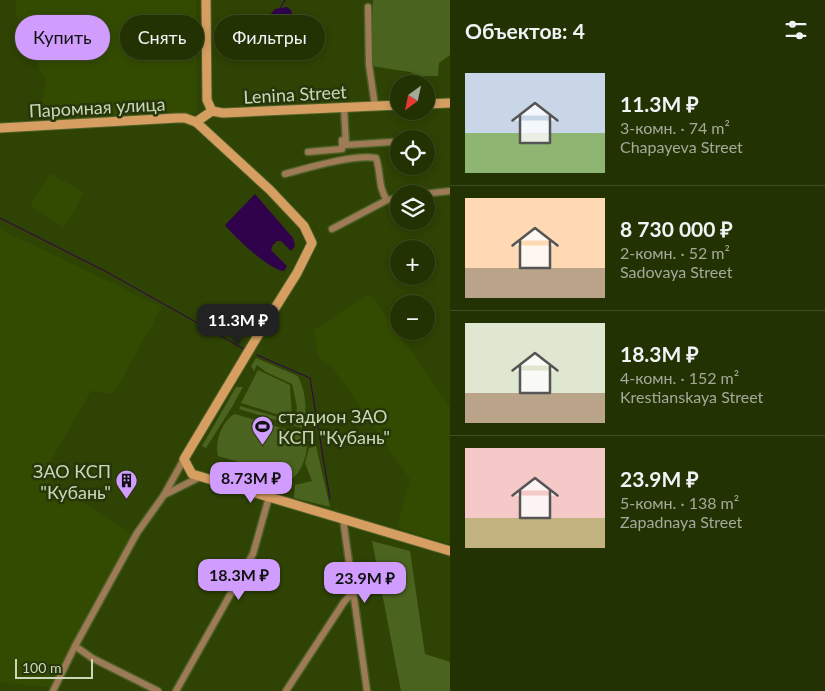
<!DOCTYPE html>
<html lang="ru">
<meta charset="utf-8">
<style>
:root{--surface:#233203;--page:#2f3e12;--text:#f1f3f6;--muted:#a3aa9a;--line:#404d25;--accent:#d09dff}
body{margin:0;font-family:Lato,sans-serif;background:var(--page);color:var(--text);height:100vh;display:flex;flex-direction:column;font-size:19px;white-space:nowrap}
*{box-sizing:border-box;margin:0}
p{font-size:16px;color:var(--muted)}
.icon{flex:none;width:28px;height:28px;fill:none;stroke:currentColor;stroke-width:2;stroke-linecap:round;stroke-linejoin:round}
.map{position:relative;flex:1;overflow:hidden}
.drawer{display:flex;flex-direction:column;background:var(--surface);width:375px}
.drawer>*{flex:none}
.guide{position:absolute;left:15px;top:15px;width:360px;height:45px;display:flex;gap:10px}
.needle{width:32px;rotate:213deg}
.buttons{position:absolute;left:390px;top:75px;display:grid;gap:10px}
.buttons a{display:grid;place-items:center;width:45px;height:45px;border-radius:50%;background:var(--surface);box-shadow:0 2px 8px #0003,0 0 0 1px var(--line);font-size:25px}
.scale{position:absolute;left:15px;bottom:12px;width:78px;box-sizing:border-box;padding-left:5px;border:2px solid #cad8b9;border-top:0;font-size:14px;line-height:18px;white-space:nowrap;color:#cad8b9;-webkit-text-stroke:4px #27370a;paint-order:stroke}
.price{position:absolute;translate:-50% -42px;padding:0 11px;border-radius:10px;background:var(--accent);color:#111;font-size:16px;line-height:32px;filter:drop-shadow(0 1px 2px #0008)}
.price::after{content:'';position:absolute;left:50%;top:30px;width:15px;height:11px;margin-left:-8px;background:inherit;clip-path:polygon(0 0,100% 0,50% 100%)}
.price.on{background:#222;color:#fff}
ul{padding:0;list-style:none}
li{display:flex;align-items:center;gap:15px;height:125px;padding:0 15px}
li+li{border-top:1px solid var(--line)}
li span{display:grid;place-items:center;flex:none;width:140px;height:100px;border-radius:0px;color:#555}
li>.icon{margin-inline-start:auto}
span .icon{width:60px;height:60px;fill:#fffc;stroke-width:1}
li b{font-size:21px}
h2{display:flex;justify-content:space-between;align-items:center;height:60px;padding:0 15px;font-size:21px}
.pill{padding:0 18px;border-radius:22px;background:var(--surface);box-shadow:0 2px 8px #0003,0 0 0 1px var(--line);font-size:18px;line-height:45px}
.pill.on{background:var(--accent);color:#111}
main{display:flex;flex:1;min-height:0}
.map>svg:first-child{display:block}
</style>
<main>
<div class="map">
<svg width="450" height="691" viewBox="0 0 450 691">
<rect width="100%" height="100%" fill="#2f4304"/>
<!-- built -->
<g fill="#334b00">
<path d="M15,0H196L197,113L48,120L40,107L46,82L17,20Z"/>
<path d="M50,173L84,193L64,227L30,206Z"/>
<path d="M0,229L162,307L113,394L91,391L42,476L134,536L51,688L0,682Z"/>
<path d="M368,295L376,302L450,407V544L397,528L410,479L331,365L318,357L314,330Z"/>
</g>
<!-- green -->
<g fill="#4a631e">
<path d="M373,0H450V55L439,63L438,76H417L410,72L371,66Z"/>
<path d="M256,358L298,376C306,393 308,410 302,428L239,409L240,406L295,422L297,407L292,384L266,372L257,365L254,371L251,366Z"/>
<path d="M258,370L290,385L292,419L241,403Z"/>
<path d="M236,387H243L232,407L206,448L202,446Z"/>
<path d="M235,414L305,435C311,447 303,470 293,478L218,456C214,443 222,420 235,414Z"/>
<path d="M316,446L330,507L294,498L295,485L312,481L305,463L309,448Z"/>
<path d="M372,541L410,551L425,654L450,662V691H401Z"/>
</g>
<!-- water -->
<g fill="#2f024b">
<path d="M287,7L291,10L297,42L270,57L266,56L260,48L261,25L275,9Z"/>
<path d="M255,194L293,238L295,246L291,251L281,241H277L273,245L271,250L287,266L284,271C271,271 234,237 225,225Z"/>
</g>
<g fill="none" stroke-linecap="round" stroke-linejoin="round">
<!-- stream -->
<g stroke="#2f024b" stroke-width="1">
<path d="M280,8L285,0"/>
<path d="M0,218L105,271L244,349"/>
<path d="M257,355L310,378L330,499"/>
</g>
<defs>
<g id="street">
<path d="M368,7L369,65L375,106"/>
<path d="M344,108L346,145L391,142"/>
<path d="M308,152L342,149V140"/>
<path d="M285,174C307,168 354,154 376,158C381,172 378,188 387,200L399,198"/>
<path d="M424,194L450,191"/>
<path d="M332,229L387,200"/>
<path d="M164,495L200,477"/>
<path d="M343,519L367,691"/>
<path d="M75,646L92,658L158,691"/>
<path d="M53,691L75,646L137,533L164,495L184,459"/>
<path d="M176,691L253,554L269,497"/>
<path d="M286,691L344,602L352,593"/>
</g>
<g id="secondary">
<path d="M206,0L207,100L212,111"/>
<path d="M426,104L450,103"/>
<path d="M196,122L270,190L304,226L312,243L297,273L260,332L184,459L192,474L450,551"/>
<path d="M196,122L212,111L223,113L399,105"/>
<path d="M0,128L177,118H185L196,122"/>
</g>
</defs>
<!-- street casing -->
<use href="#street" stroke="#4e6128" stroke-width="9"/>
<!-- secondary casing -->
<use href="#secondary" stroke="#4e6128" stroke-width="11"/>
<!-- street -->
<use href="#street" stroke="#9e7b56" stroke-width="6"/>
<!-- secondary -->
<use href="#secondary" stroke="#d69e61" stroke-width="9"/>
</g>
<!-- icons -->
<defs>
<symbol id="stadium-pin" viewBox="-11 -11 22 30"><path d="M0 17L-7.5 6A9.5 9.5 0 1 1 7.5 6Z" fill="#d09dff" stroke="#27370a"/><path d="M0-5a6.5 5 0 1 0 0 10a6.5 5 0 1 0 0-10ZM-3.5-1.8h7v3.6h-7Z" fill="#111"/></symbol>
<symbol id="building-pin" viewBox="-11 -11 22 30"><path d="M0 17L-7.5 6A9.5 9.5 0 1 1 7.5 6Z" fill="#d09dff" stroke="#27370a"/><path d="M-4-6H4V6H1V3H-1V6H-4ZM-2.5-4.3h1.7v1.8h-1.7ZM.8-4.3h1.7v1.8H.8ZM-2.5-1h1.7V.8h-1.7ZM.8-1h1.7V.8H.8Z" fill="#111"/></symbol>
</defs>
<g fill-rule="evenodd">
<use href="#stadium-pin" x="250" y="414" width="25" height="34"/>
<use href="#building-pin" x="114" y="468" width="25" height="34"/>
</g>
<g text-anchor="middle" dominant-baseline="central" stroke-width="5" stroke-linejoin="round" paint-order="stroke">
<!-- street labels -->
<g font-size="18" fill="#cad8b9" stroke="#27370a">
<text transform="translate(295 94) rotate(-3)">Lenina Street</text>
<text transform="translate(97 107) rotate(-3)">Паромная улица</text>
</g>
<!-- poi labels -->
<g font-size="18" fill="#cad8b9" stroke="#27370a" text-anchor="start">
<text x="278" y="416">стадион ЗАО<tspan x="278" dy="21">КСП "Кубань"</tspan></text>
<text x="111" y="471" text-anchor="end">ЗАО КСП<tspan x="111" dy="21">"Кубань"</tspan></text>
</g>
</g>
</svg>
<div class="buttons">
<a><svg class="needle" viewBox="-14 -14 28 28"><path d="M0-13l5 13h-10z" fill="#e53935"/><path d="M0 13l5-13h-10z" fill="#a3aa9a"/></svg></a>
<a><svg class="icon" aria-label="locate" viewBox="0 0 24 24"><circle cx="12" cy="12" r="6"/><path d="M12 2v4M12 18v4M2 12h4M18 12h4"/></svg></a>
<a><svg class="icon" aria-label="layers" viewBox="0 0 24 24"><path d="M12 4l9 5-9 5-9-5zM3 14l9 5 9-5"/></svg></a>
<a>+</a>
<a>−</a>
</div>
<div class="scale">100 m</div>
<b class="price on" style="left:238px;top:346px">11.3M ₽</b>
<b class="price" style="left:251px;top:504px">8.73M ₽</b>
<b class="price" style="left:239px;top:601px">18.3M ₽</b>
<b class="price" style="left:365px;top:604px">23.9M ₽</b>
<div class="guide">
<a class="pill on">Купить</a>
<a class="pill">Снять</a>
<a class="pill">Фильтры</a>
</div>
</div>
<section class="drawer">
<h2>Объектов: 4<svg class="icon" aria-label="filters" viewBox="0 0 24 24"><path d="M4 7h16M4 17h16"/><circle cx="9" cy="7" r="2"/><circle cx="15" cy="17" r="2"/></svg></h2>
<ul>
<li><span style="background:linear-gradient(#c9d6e8 60%,#8fb573 0)"><svg class="icon" aria-label="home" viewBox="0 0 24 24"><path d="M3 11l9-7 9 7M6 9v11h12V9"/></svg></span><div><b>11.3M ₽</b><p>3-комн. · 74 m²</p><p>Chapayeva Street</p></div></li>
<li><span style="background:linear-gradient(#ffd9b3 70%,#b9a48a 0)"><svg class="icon" aria-label="home" viewBox="0 0 24 24"><path d="M3 11l9-7 9 7M6 9v11h12V9"/></svg></span><div><b>8 730 000 ₽</b><p>2-комн. · 52 m²</p><p>Sadovaya Street</p></div></li>
<li><span style="background:linear-gradient(#dfe7d0 70%,#b9a48a 0)"><svg class="icon" aria-label="home" viewBox="0 0 24 24"><path d="M3 11l9-7 9 7M6 9v11h12V9"/></svg></span><div><b>18.3M ₽</b><p>4-комн. · 152 m²</p><p>Krestianskaya Street</p></div></li>
<li><span style="background:linear-gradient(#f6c9c9 70%,#c2b280 0)"><svg class="icon" aria-label="home" viewBox="0 0 24 24"><path d="M3 11l9-7 9 7M6 9v11h12V9"/></svg></span><div><b>23.9M ₽</b><p>5-комн. · 138 m²</p><p>Zapadnaya Street</p></div></li>
</ul>
</section>
</main>
